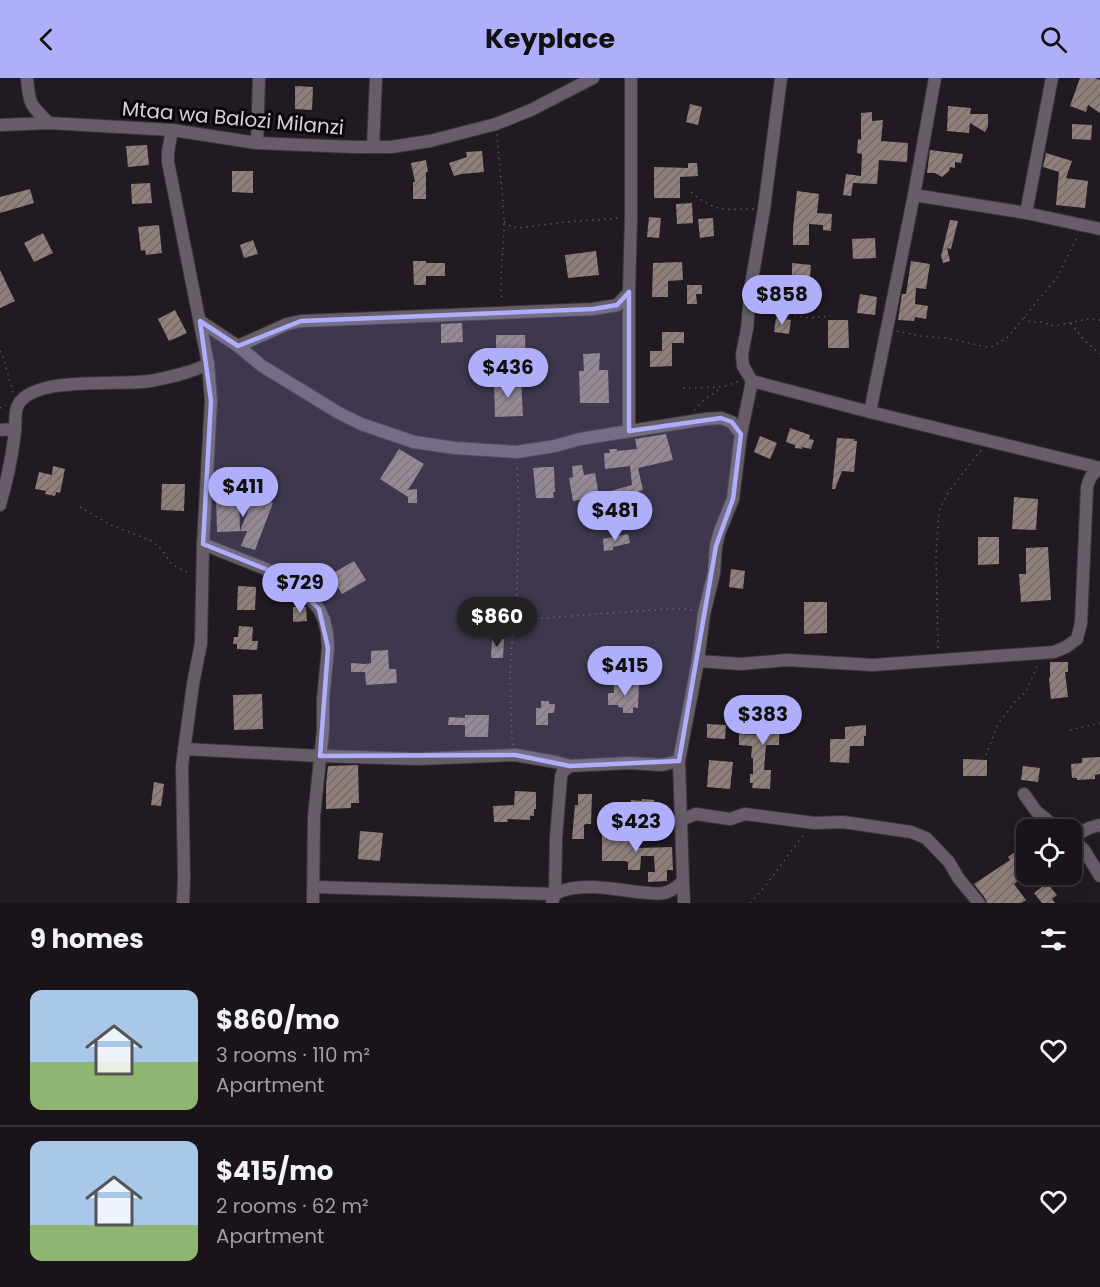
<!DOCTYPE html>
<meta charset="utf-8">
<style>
:root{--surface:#1a141a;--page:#272127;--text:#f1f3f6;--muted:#9f9ea2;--line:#383339;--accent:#aeaefb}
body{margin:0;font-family:Poppins,sans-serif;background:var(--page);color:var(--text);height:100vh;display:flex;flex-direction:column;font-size:22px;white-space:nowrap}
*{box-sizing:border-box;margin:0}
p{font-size:20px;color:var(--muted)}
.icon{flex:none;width:33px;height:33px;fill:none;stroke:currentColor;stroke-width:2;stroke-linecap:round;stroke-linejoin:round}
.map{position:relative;height:825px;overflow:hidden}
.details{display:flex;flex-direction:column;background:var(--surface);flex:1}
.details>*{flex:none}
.controls{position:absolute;left:1016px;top:741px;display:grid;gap:12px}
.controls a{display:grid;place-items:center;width:66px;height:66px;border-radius:12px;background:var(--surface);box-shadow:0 3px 15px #0003,0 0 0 2px var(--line);font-size:30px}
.price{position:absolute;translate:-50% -51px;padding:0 14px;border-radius:21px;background:var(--accent);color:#111;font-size:20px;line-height:39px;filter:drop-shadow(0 2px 3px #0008)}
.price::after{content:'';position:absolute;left:50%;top:36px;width:18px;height:14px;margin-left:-9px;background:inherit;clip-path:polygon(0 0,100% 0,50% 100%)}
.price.selected{background:#222;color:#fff}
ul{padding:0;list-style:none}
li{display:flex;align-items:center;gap:18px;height:150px;padding:0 30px}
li+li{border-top:2px solid var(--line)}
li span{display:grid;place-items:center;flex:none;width:168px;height:120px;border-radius:12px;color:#555}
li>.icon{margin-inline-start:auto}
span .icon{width:72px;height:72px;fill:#fffc;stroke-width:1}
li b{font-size:26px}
h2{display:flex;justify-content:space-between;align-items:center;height:72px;padding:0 30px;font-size:26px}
header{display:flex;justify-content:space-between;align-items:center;height:78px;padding:0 30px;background:var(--accent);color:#111;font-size:27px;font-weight:700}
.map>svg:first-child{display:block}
</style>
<header><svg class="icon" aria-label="back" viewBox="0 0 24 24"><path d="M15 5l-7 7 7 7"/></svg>Keyplace<svg class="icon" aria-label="search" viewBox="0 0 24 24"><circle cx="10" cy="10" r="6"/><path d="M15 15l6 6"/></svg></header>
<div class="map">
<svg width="1100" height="825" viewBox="0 0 1100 825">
<defs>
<pattern id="building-hatch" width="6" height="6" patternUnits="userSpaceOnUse" patternTransform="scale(1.5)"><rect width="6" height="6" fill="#8f807b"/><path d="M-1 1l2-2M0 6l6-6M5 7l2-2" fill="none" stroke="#746967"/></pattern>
</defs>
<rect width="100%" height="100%" fill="#221a22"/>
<!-- building -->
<g fill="url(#building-hatch)">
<path d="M1080,0H1095L1100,2V35L1088,27L1086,34L1070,28Z"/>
<path d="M295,8L313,9L312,32L295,31Z"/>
<path d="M690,26L702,29L698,47L686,44Z"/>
<path d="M948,28L971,30L970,36H988V48L985,54L970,45L969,55L947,53Z"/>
<path d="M872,34V43L883,42L881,63L908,65L907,84L879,82L877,106L853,105L851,118L843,117L846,96L861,98L862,76L857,75L858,61L861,62V35Z"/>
<path d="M1072,46L1092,47L1091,62L1072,61Z"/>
<path d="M147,67L149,87L128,89L126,68Z"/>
<path d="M930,72L963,76L961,85L955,84V90L950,89L949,93L942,99L935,95H927Z"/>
<path d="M482,73L484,94L461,96L454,98L449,85L467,79L466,74Z"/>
<path d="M1046,75L1072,83L1066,100L1088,103L1085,130L1056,127L1059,94L1043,89Z"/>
<path d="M426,82L428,94H426V121H413V104H415L411,85Z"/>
<path d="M688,85H697L698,98L680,99V120H654V89L688,90Z"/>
<path d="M232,93H253V115L232,114Z"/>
<path d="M150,105L152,125L132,126L131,106Z"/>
<path d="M30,111L34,125L0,135V119Z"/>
<path d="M797,113L819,116L817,135L832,136L831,153L823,152V147L809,146V167H793V150Z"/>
<path d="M692,125L693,145L677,146L676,126Z"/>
<path d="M649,139L661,140L659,160L647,159Z"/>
<path d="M713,140L714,158L700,160L698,141Z"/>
<path d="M950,142L958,143L951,171L947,170L950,183L943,185L941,178Z"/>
<path d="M159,147L162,175L146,177L145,172L141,173L138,149Z"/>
<path d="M43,155L53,175L34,184L24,165Z"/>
<path d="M875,160L876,180L853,181L852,161Z"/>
<path d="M253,162L258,176L244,180L240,167Z"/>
<path d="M596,173L599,197L568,200L565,177Z"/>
<path d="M413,183H426V185H445V198H426V207H414Z"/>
<path d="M911,183L930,186L926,211L916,210L915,226L928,228L926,241L915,239L914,243L898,242L902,216H906Z"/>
<path d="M682,184L683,202L668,203V219H652L653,185Z"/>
<path d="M792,185L811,187L810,200L792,199Z"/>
<path d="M0,192L15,223L0,230Z"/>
<path d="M687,207H702V216H696L697,226H687Z"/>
<path d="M804,210H820V225L804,224Z"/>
<path d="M860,216L877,219L875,237L857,235Z"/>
<path d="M175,232L187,255L169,263L158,241Z"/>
<path d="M776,240L791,242L789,256L774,254Z"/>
<path d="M828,242H848L849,270H828Z"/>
<path d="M462,245L463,264L441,265V246Z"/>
<path d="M662,254H684V265H672V288L650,289V273H662Z"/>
<path d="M496,257H525L526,285L496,286Z"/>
<path d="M600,275L599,292H608L609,325H580L579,293H584L583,276Z"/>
<path d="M521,302L523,338L495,339L494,303Z"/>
<path d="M790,350L810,357L809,361L814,362L811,371L802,369V371L795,370V367L786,364Z"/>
<path d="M666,356L673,382L638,390L643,412L637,414L640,433L607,438L603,415L632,407L630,388L605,391L604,375H610L609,371H617V373L637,371L635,361Z"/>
<path d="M760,358L777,365L770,381L754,374Z"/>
<path d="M837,360L855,361L854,363H857L854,394L842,393L835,411H832Z"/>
<path d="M399,371L424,386L408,412L417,411V425H408V419L380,401Z"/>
<path d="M582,387L584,397L595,395L599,418L573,423L569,400L573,399L572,388Z"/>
<path d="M53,388L65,391L60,415L56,414L55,418L45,416L46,413L35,411L39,394L52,397Z"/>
<path d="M546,389H554L555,414H553L554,420H536L533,390Z"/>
<path d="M162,406H185L184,433L161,432Z"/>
<path d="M216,417H239L240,453L254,418L273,425L255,472L241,468L247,453L217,454Z"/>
<path d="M1014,419L1038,421L1036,452L1012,451Z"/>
<path d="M628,456L630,465L613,469V472L604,473L603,461Z"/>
<path d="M978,459H999V486L978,487Z"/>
<path d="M1048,469L1051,522L1021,524L1019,496H1026V470Z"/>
<path d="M354,483L366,502L342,516L330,497Z"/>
<path d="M731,491L745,493L743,511L729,509Z"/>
<path d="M238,508L256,509L255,532H237Z"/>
<path d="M804,524H827V555L804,556Z"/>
<path d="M293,529H306L307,543L293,544Z"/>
<path d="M239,548L253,549L252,563H258L257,572L237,571V566H233L234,559H238Z"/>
<path d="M492,561H504L503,580H491Z"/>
<path d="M388,572L389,591H396L397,605L366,607L365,594H351V585L365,586L371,585V573Z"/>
<path d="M1050,584H1068V594H1065L1068,619L1051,621L1049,600H1050Z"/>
<path d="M639,605L638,630L633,629V635H623V630L618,629L619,627H608V615H614V606Z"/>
<path d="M262,616L263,651L234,652L233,617Z"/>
<path d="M541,623H549V626H555L554,635H548V647H536V630H541Z"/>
<path d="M781,629L782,642H780L779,667H766L764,692H771L770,711L752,710L753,705H750V696H753V680H751L752,668L739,667V656L759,657V645H764V630Z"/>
<path d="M465,637H489L488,659H465V647H448L449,639L465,640Z"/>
<path d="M707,646L726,647L725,661L707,660Z"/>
<path d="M866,647V658H864V668H850L849,685L830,684V661H845V649Z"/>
<path d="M1100,679V696L1095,697V701L1077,702V700H1072L1071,686L1082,685V680Z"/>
<path d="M963,681L987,682V698H963Z"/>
<path d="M709,682L733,684L730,711L707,709Z"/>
<path d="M358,687L359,725H351V730L326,731V707L328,688Z"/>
<path d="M1023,688L1040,690L1038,704L1021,702Z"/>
<path d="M154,704L164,706L161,728L151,727Z"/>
<path d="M515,713L536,714V731H534V738H530V742L507,741L508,744H494L493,728L514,727Z"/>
<path d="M578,716H592L591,746H586L584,747V761H572L575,727H578Z"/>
<path d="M642,721L655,722L654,724H658V729H661L660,741L656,742V745H630L631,722L642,723Z"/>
<path d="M628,746H635V768H638V770L672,769L673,792H667V803L648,804V794H655L654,778H641L640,792H628V784L625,783H602V753L628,752Z"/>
<path d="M360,753L383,755L380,783L358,781Z"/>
<path d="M1015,774L1026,789V796L1014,806L1026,822L1021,825H987L985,820L974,806L1010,782L1008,779Z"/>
<path d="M1047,805L1057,817L1052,821L1055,825H1042L1034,815Z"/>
</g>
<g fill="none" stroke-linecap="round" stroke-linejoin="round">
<defs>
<g id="street">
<path d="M27,0C29,26 30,27 49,45"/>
<path d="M781,0L764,131L751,207L747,251L742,276L743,288L752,303L870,334L1100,390"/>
<path d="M0,47L49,45L172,52L257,65L353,69H391L430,63L496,46L531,32L593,0"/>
<path d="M172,52L168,74V84L208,286L211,323L203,466L201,565L193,606L182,688L184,801L183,825"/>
<path d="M257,65L259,0"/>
<path d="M373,69L376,0"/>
<path d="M914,117L1026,135L1100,151"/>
<path d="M1026,135L1052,0"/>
<path d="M200,243L238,268L262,288L339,335L361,346L414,364L455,370L517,374L555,368L580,361L705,341L721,340L732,344L741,356L733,421L720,453L716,468L714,495L704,536L698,583L679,683L683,803C677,809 671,814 663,815C659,816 653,815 649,815C621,813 580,802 555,816L552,825"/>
<path d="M238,268L287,246L301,243L593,231L617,227L629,214"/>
<path d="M870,334L914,117L935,0"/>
<path d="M0,352L15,351"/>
<path d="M629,353V214L631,140V0"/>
<path d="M741,356L752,303"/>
<path d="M0,427C7,403 12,379 15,354C16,346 14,334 18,327C34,297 119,308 150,303C170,299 190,295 208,286"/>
<path d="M203,466L288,500L309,520L319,531L324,542L327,555L328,570L323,621V652L314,739L313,825"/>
<path d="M698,583L741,586L787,582L873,587L1054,574L1066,569L1077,561L1081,545L1087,410C1089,401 1091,396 1100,391"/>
<path d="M184,671L320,678L418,681L515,677L555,684L570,688L629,685L662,687L679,683"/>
<path d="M1024,716L1036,733L1059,752"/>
<path d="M681,742L696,736L730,741L745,736L814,745L843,744L911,754L926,760L949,784L959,801L979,825"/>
<path d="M1071,760L1084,772L1100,798"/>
<path d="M1071,760L1089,750L1100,747"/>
<path d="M683,803L684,825"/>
<path d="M314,809L555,816L556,760L561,699L563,693L570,688"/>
</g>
</defs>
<!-- street casing -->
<use href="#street" stroke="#3c363d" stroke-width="14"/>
<!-- path -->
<g stroke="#5c555c" stroke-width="1.5" stroke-dasharray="1.5 4.5" stroke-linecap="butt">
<path d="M497,56C499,85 503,115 504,145C504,172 499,197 502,224"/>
<path d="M691,114C716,135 724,131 754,131"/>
<path d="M504,144L512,149L519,150L565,144L621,140"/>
<path d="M759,231L810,240L831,238"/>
<path d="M1024,239L1030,244H1041L1054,248L1088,241L1100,242"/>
<path d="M1071,245L1084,262L1100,276"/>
<path d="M897,253L920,258L946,260L987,269L994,268L1008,259L1058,198L1077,159"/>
<path d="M0,273L3,278L13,315"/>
<path d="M683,310L722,309L740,303"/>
<path d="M0,330L6,327"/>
<path d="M694,332L705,321L721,310"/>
<path d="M80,429L111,447L152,463L162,472L171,485L180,491L190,495"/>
<path d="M517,542L666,531H689L694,533"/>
<path d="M938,570L936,478L939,433L949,413L981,372"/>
<path d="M1070,652L1100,645"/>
<path d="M513,667L512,662C511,622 507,581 516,542L519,429L517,385"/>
<path d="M986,677L998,646L1015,624L1026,614L1038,586"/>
<path d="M750,825L766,807L805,755"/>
</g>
<!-- street -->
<use href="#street" stroke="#675d68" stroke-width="12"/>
</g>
<!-- marked area -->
<path fill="#aeaefb" fill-opacity="0.2" stroke="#aeaefb" stroke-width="4.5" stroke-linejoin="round" d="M629,214V353L721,340L732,344L741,356L733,421L716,468L679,683L570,688L515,677L320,678L328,570L319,531L288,500L203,466L211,323L200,243L238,268L301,243L593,231L617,227Z"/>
<g text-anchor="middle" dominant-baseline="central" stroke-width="6" stroke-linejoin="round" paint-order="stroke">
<!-- street labels -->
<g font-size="20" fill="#d8d2d8" stroke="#090609">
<text transform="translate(233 40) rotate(5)">Mtaa wa Balozi Milanzi</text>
</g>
</g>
</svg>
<div class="controls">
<a><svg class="icon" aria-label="locate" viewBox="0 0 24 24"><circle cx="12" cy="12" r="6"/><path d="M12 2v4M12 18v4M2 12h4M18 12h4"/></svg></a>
</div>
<b class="price" style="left:782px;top:248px">$858</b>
<b class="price" style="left:508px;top:321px">$436</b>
<b class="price" style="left:243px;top:440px">$411</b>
<b class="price" style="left:615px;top:464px">$481</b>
<b class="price" style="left:300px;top:536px">$729</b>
<b class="price selected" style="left:497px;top:570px">$860</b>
<b class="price" style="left:625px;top:619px">$415</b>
<b class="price" style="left:763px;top:668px">$383</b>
<b class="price" style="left:636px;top:775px">$423</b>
</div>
<section class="details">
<h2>9 homes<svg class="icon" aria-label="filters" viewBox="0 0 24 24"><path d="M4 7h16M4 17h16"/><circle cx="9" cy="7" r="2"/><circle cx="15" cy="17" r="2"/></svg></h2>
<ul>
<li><span style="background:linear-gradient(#a9c7e8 60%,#8fb573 0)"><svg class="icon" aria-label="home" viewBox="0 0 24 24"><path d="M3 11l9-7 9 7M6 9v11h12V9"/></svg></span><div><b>$860/mo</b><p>3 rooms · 110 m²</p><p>Apartment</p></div><svg class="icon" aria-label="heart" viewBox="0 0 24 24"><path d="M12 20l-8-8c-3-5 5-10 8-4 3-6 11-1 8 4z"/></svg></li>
<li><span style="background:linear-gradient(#a9c7e8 70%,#8fb573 0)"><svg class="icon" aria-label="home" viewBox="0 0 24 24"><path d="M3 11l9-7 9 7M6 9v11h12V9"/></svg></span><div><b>$415/mo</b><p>2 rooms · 62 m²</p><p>Apartment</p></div><svg class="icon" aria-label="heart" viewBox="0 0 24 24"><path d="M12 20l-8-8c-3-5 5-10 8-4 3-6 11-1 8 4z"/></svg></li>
</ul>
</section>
